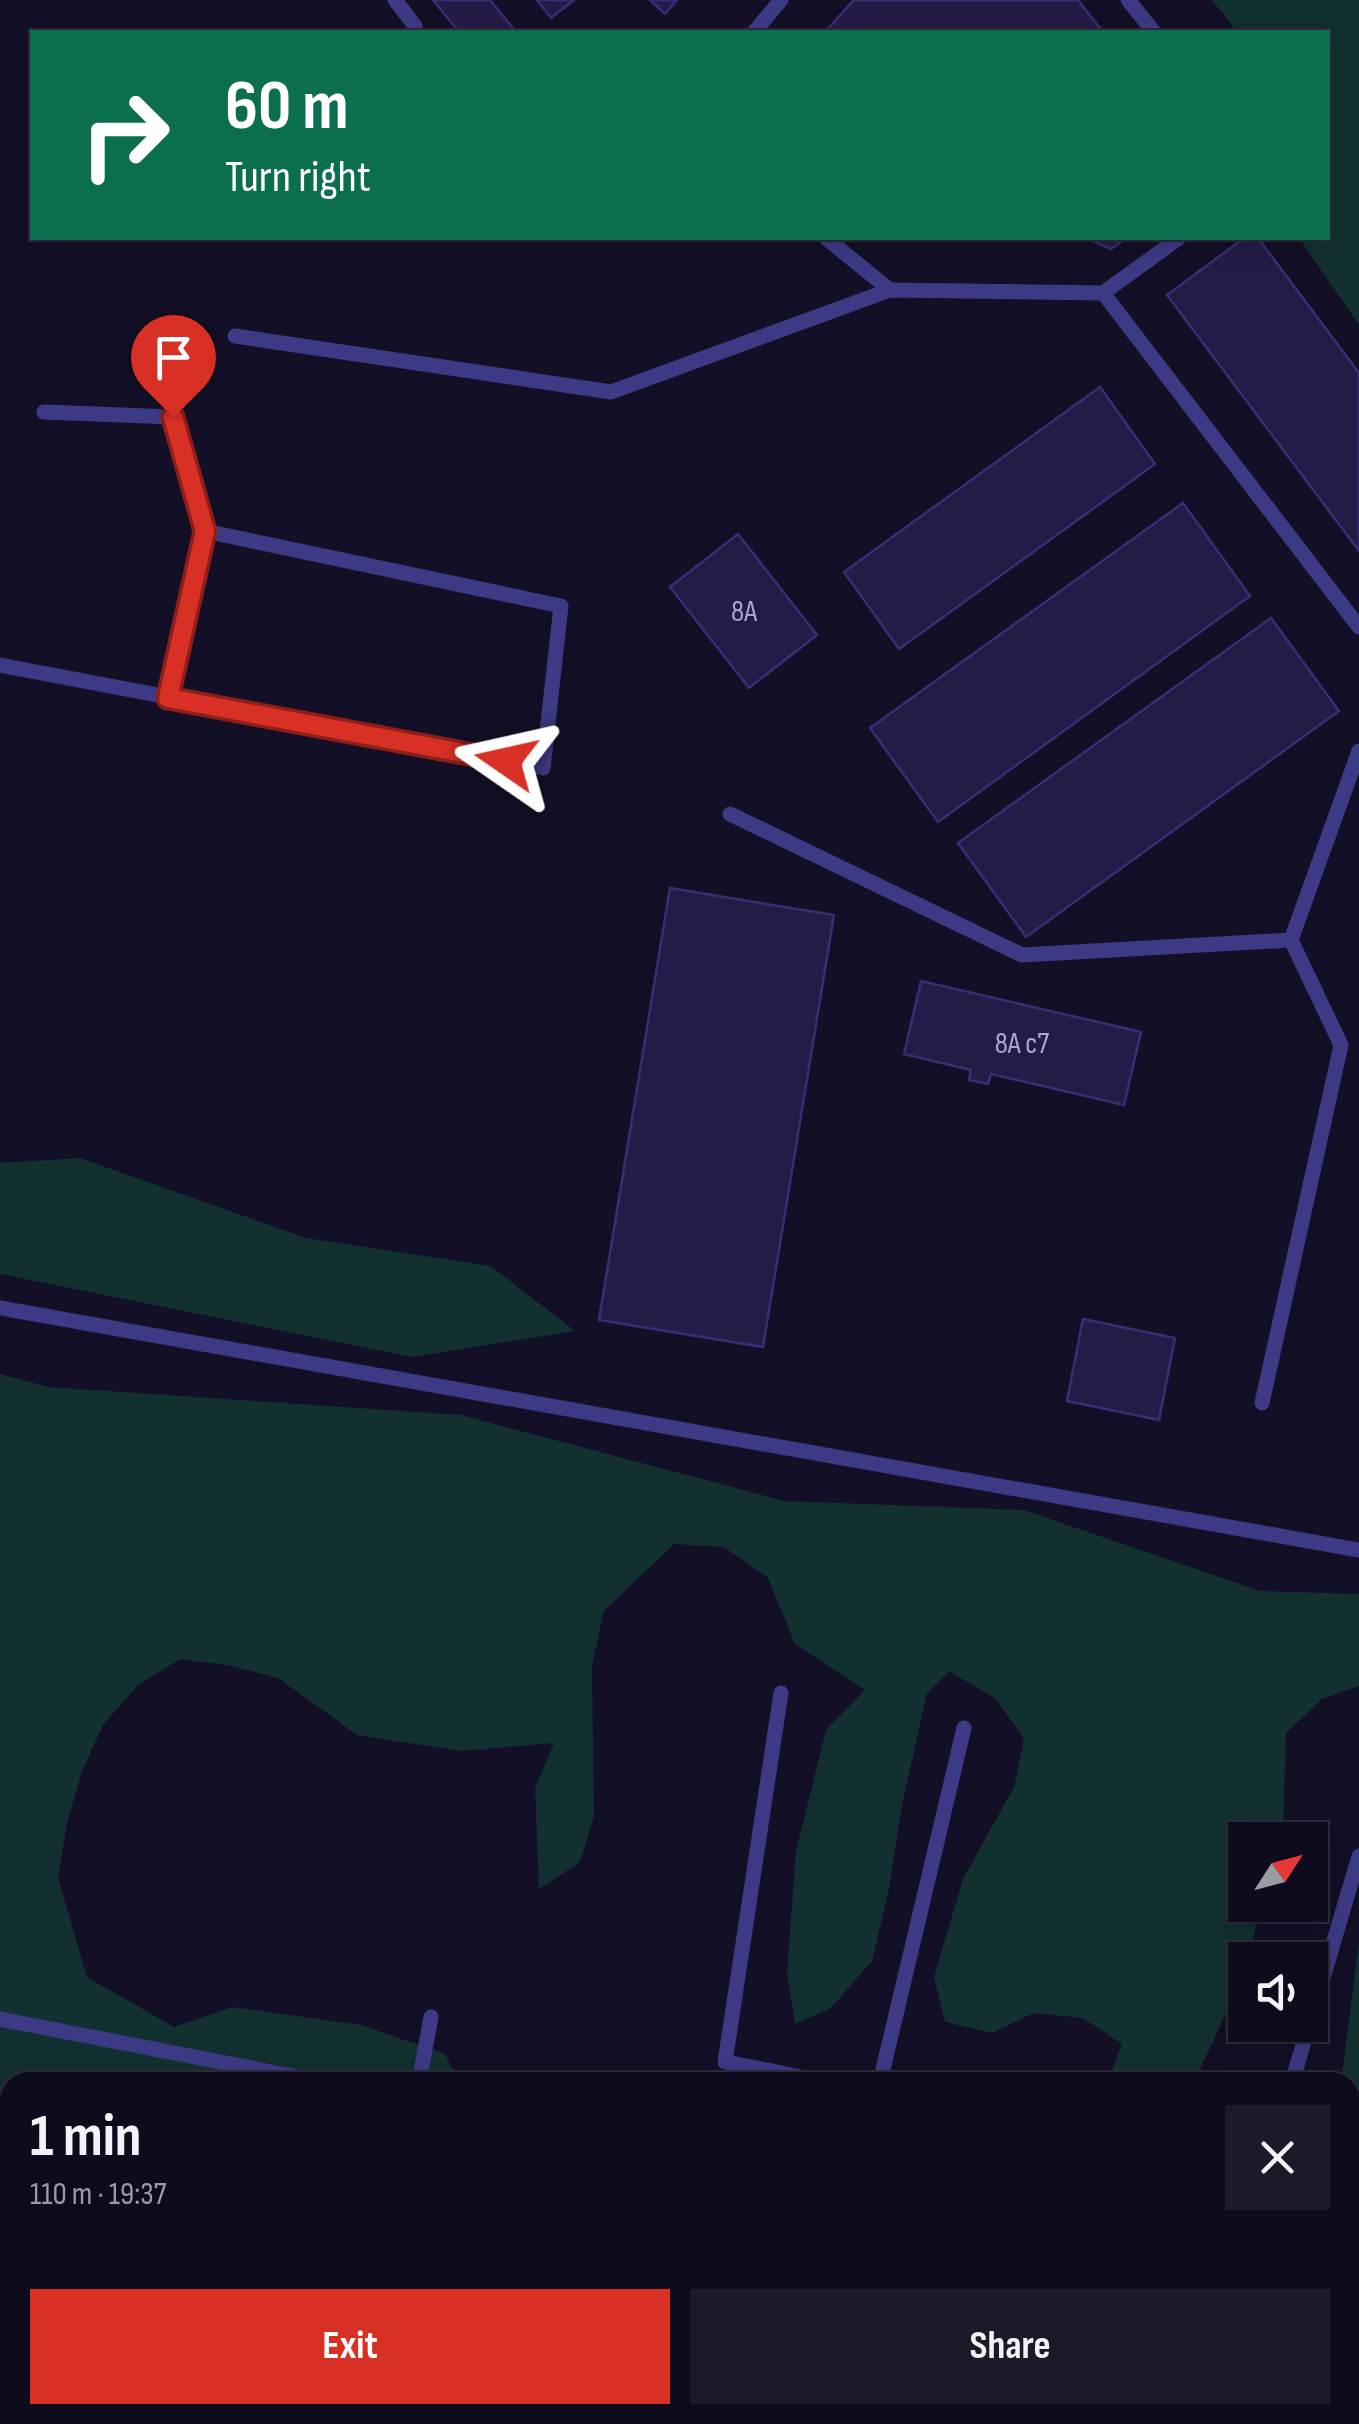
<!DOCTYPE html>
<html lang="en">
<head>
<meta charset="utf-8">
<style>
  :root { --surface:#0e0b1c; --page:#1c1929; --text:#f1f3f6; --muted:#9b9ba3; --line:#2e2b3b; --accent:#d93025 }
  body { margin:0; font-family:"Sofia Sans Condensed",sans-serif; background:var(--page); color:var(--text); height:100vh; display:flex; flex-direction:column; font-size:38px; white-space:nowrap }
  * { box-sizing:border-box; margin:0 }
  p { font-size:32px; color:var(--muted) }
  .icon { flex:none; width:55px; height:55px; fill:none; stroke:currentColor; stroke-width:2; stroke-linecap:round; stroke-linejoin:round }
  .map { position:relative; flex:1; overflow:hidden }
  .side { position:absolute; left:0px; top:2072px; width:1360px; height:352px; display:flex; flex-direction:column; background:var(--surface); border-radius:30px 30px 0 0; box-shadow:0 5px 25px #0003,0 0 0 2px var(--line) }
  .side>* { flex:none }
  .banner { position:absolute; left:30px; top:30px; width:1300px; height:210px; border-radius:0px; box-shadow:0 5px 25px #0003,0 0 0 2px var(--line); background:#0b6e4f; color:#fff; overflow:hidden }
  .needle { width:65px; rotate:54deg }
  .tools { position:absolute; left:1228px; top:1822px; display:grid; gap:20px }
  .tools a { display:grid; place-items:center; width:100px; height:100px; border-radius:0px; background:var(--surface); box-shadow:0 5px 25px #0003,0 0 0 2px var(--line); font-size:50px }
  .pin { position:absolute; display:grid; place-items:center; width:85px; height:85px; color:#fff; margin:-102px -42px; border-radius:50% 50% 50% 0; rotate:-45deg; box-shadow:0 0 10px #0007 }
  .pin .icon { rotate:45deg }
  .me { position:absolute; width:110px; margin:-55px; rotate:281deg; stroke-linejoin:round; filter:drop-shadow(0 0 8px #0008) }
  .turn { display:flex; align-items:center; gap:35px; height:210px; padding:0 30px; font-size:45px }
  .turn .icon { width:130px; height:130px; stroke-width:2.5 }
  .turn b { display:block; font-size:70px; line-height:85px }
  .round { display:grid; place-items:center; flex:none; width:105px; height:105px; border-radius:0px; background:var(--page) }
  .summary { display:flex; align-items:center; justify-content:space-between; height:170px; padding:0 30px }
  h1 { font-size:60px; font-weight:700; line-height:75px }
  .primary-button { display:flex; gap:20px; margin-top:auto; padding:20px 30px }
  .primary-button a { flex:1; height:115px; border-radius:0px; background:var(--accent); color:#fff; font-size:40px; font-weight:700; line-height:115px; text-align:center }
  .primary-button a+a { background:var(--page); color:var(--text) }
  .map>svg:first-child { display:block }
  .green { fill:#12302f }
  .building { fill:#241b47; stroke:#3b2d73; stroke-width:2.5 }
  .lines { fill:none; stroke-linecap:round; stroke-linejoin:round }
  .service { stroke:#3d3a85; stroke-width:15 }
  .route-casing { stroke:#8d1f18; stroke-width:25 }
  .route { stroke:#d93025; stroke-width:18 }
  .labels { text-anchor:middle; stroke-width:10; stroke-linejoin:round; paint-order:stroke }
  .number-label { font-size:30px; fill:#aca6d1 }
</style>
</head>
<body>
<div class="map">
<svg width="1359" height="2424" viewBox="0 0 1359 2424">
  <rect width="100%" height="100%" fill="#130f26"/>
  <g class="green">
    <polygon points="1212,0 1359,0 1359,325 1299,238 1328,238 1328,32 1237,32"/>
    <polygon points="80,1158 306,1238 491,1266 575,1331 412,1357 0,1274 0,1163"/>
    <polygon points="0,1374 49,1387 461,1415 785,1501 1024,1510 1260,1591 1359,1594 1359,1686 1322,1699 1286,1733 1283,1827 1279,1840 1245,1840 1245,1905 1262,1905 1247,1960 1245,1960 1242,1979 1194,2082 1107,2082 1122,2044 1083,2018 1034,2013 992,2033 945,2022 934,1977 963,1879 1014,1787 1024,1739 996,1699 949,1671 927,1693 901,1810 889,1889 872,1961 831,2008 795,2024 787,1973 796,1851 826,1730 865,1690 795,1644 768,1578 724,1547 674,1544 604,1611 592,1665 594,1816 580,1862 539,1889 535,1788 554,1743 461,1751 357,1735 278,1678 228,1665 180,1659 137,1686 103,1725 82,1771 67,1823 58,1878 87,1977 174,2027 232,2007 361,2025 445,2054 459,2082 10,2082 10,2415 1150,2415 1148,2424 0,2424"/>
    <polygon points="1359,1942 1359,2227 1350,2273 1350,2082 1341,2082"/>
    <polygon points="1263,2415 1322,2415 1320,2424 1261,2424"/>
  </g>
  <g class="building">
    <polygon points="433,0 490,0 516,32 459,32"/>
    <polygon points="537,0 574,0 551,18"/>
    <polygon points="650,0 677,0 665,14"/>
    <polygon points="854,0 1078,0 1103,32 825,32"/>
    <polygon points="1086,238 1126,238 1111,249"/>
    <polygon points="1244,238 1258,238 1359,373 1359,551 1167,295"/>
    <polygon points="1100,387 1155,464 899,649 844,572"/>
    <polygon points="1183,503 1250,596 938,822 870,728"/>
    <polygon points="738,534 817,635 749,688 670,587"/>
    <polygon points="1271,618 1339,711 1026,937 958,843"/>
    <polygon points="670,888 834,915 763,1347 599,1320"/>
    <polygon points="921,981 1141,1032 1124,1105 991,1074 988,1084 969,1080 971,1070 904,1054"/>
    <polygon points="1083,1319 1175,1338 1159,1420 1067,1401"/>
  </g>
  <g class="lines">
    <g class="service">
      <polyline points="395,0 415,26 415,32"/>
      <polyline points="1128,0 1154,32"/>
      <polyline points="754,32 781,0"/>
      <polyline points="826,238 890,290"/>
      <polyline points="1103,293 1359,627"/>
      <polyline points="235,336 611,392 890,290 1103,293 1179,238"/>
      <polyline points="0,665 543,768 561,606 205,531 173,417 44,412"/>
      <polyline points="168,698 205,531"/>
      <polyline points="730,814 1022,955 1291,940 1359,751"/>
      <polyline points="0,1308 1359,1550"/>
      <polyline points="1262,1403 1341,1045 1291,940"/>
      <polyline points="0,2019 323,2082"/>
      <polyline points="1310,2022 1359,1856"/>
      <polyline points="772,2071 725,2062 781,1693"/>
      <polyline points="419,2082 431,2017"/>
      <polyline points="770,2082 772,2071 824,2082"/>
      <polyline points="880,2082 964,1728"/>
      <polyline points="1292,2082 1309,2025"/>
      <polyline points="1131,2415 1134,2424"/>
      <polyline points="1192,2424 1194,2415"/>
    </g>
  </g>
  <g class="lines">
    <defs>
      <polyline id="route" points="173,417 205,531 168,698 506,761"/>
    </defs>
    <use href="#route" class="route-casing"/>
    <use href="#route" class="route"/>
  </g>
  <g class="labels">
    <g class="number-label">
      <text x="744" y="621">8А</text>
      <text x="1022" y="1053">8А с7</text>
    </g>
  </g>
</svg>
<div class="tools">
<a><svg class="needle" viewBox="-14 -14 28 28"><path d="M0-13l5 13h-10z" fill="#e53935"/><path d="M0 13l5-13h-10z" fill="#9b9ba3"/></svg></a>
<a><svg class="icon" aria-label="sound" viewBox="0 0 24 24"><path d="M4 9h4l5-4v14l-5-4H4zM17 9q2 3 0 6"/></svg></a>
</div>
<div class="pin" style="left:173px;top:417px;background:#d93025"><svg class="icon" aria-label="arrive" viewBox="0 0 24 24"><path d="M6 21V4h12l-3 4 3 4H6"/></svg></div>
<svg class="me" style="left:506px;top:761px" viewBox="-20 -20 40 40"><path d="M0-17L14 15 0 8-14 15z" fill="#d93025" stroke="#fff" stroke-width="4"/></svg>
<div class="banner">
<div class="turn"><svg class="icon" aria-label="right" viewBox="0 0 24 24"><path d="M7 20v-9h11M14 6l5 5-5 5"/></svg><div><b>60 m</b>Turn right</div></div>
</div>
<section class="side">
<div class="summary"><div><h1>1 min</h1><p>110 m · 19:37</p></div><a class="round"><svg class="icon" aria-label="close" viewBox="0 0 24 24"><path d="M6 6l12 12M18 6L6 18"/></svg></a></div>
<div class="primary-button"><a>Exit</a><a>Share</a></div>
</section>
</div>
</body>
</html>
